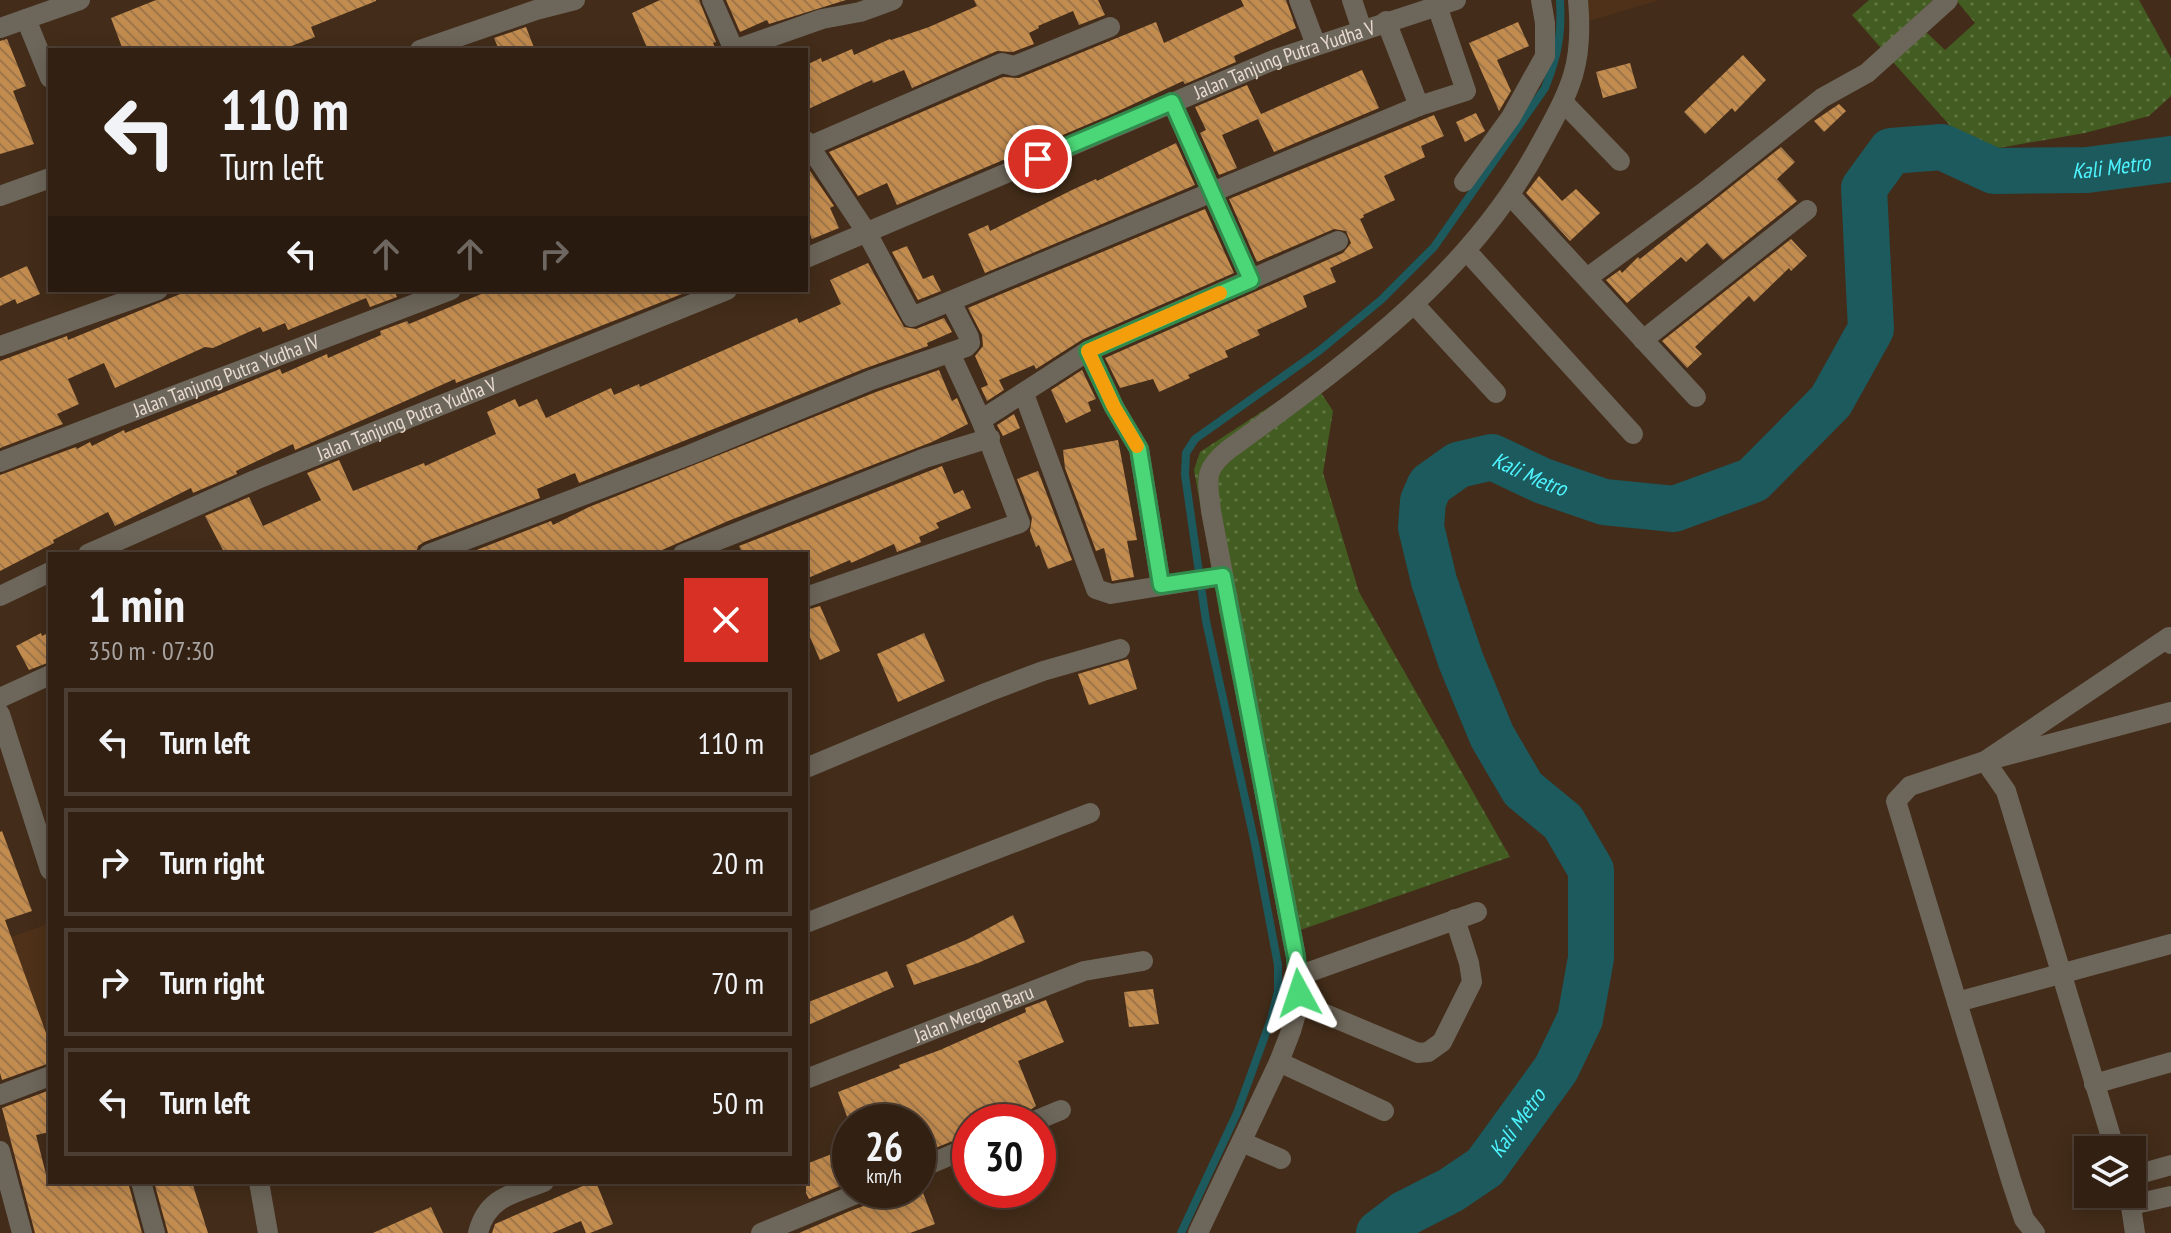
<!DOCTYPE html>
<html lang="en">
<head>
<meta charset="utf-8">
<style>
  :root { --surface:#322113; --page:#3d2e21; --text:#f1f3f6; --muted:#a8a3a0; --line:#4d3e33 }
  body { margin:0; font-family:"PT Sans Narrow",sans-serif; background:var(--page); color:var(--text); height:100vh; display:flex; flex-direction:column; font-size:30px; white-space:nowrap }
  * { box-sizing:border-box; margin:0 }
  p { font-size:26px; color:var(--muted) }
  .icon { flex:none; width:44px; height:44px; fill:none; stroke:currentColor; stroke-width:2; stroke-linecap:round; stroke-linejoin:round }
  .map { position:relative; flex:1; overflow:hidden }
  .drawer { position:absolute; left:48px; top:552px; width:760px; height:632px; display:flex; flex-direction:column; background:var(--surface); border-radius:0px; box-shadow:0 4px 20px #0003,0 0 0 2px var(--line) }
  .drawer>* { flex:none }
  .hud { position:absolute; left:48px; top:48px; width:760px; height:244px; border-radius:0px; box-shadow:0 4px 20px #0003,0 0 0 2px var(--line); background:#322113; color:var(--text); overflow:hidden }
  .buttons { position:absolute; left:2074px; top:1136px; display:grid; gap:16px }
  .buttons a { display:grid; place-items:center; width:72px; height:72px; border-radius:0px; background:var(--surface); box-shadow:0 4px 20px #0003,0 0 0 2px var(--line); font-size:40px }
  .speed { position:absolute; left:832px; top:1104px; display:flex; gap:16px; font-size:40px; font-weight:700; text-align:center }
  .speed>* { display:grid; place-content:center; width:104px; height:104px; border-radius:50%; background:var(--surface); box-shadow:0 4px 20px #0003,0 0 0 2px var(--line); line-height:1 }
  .speed small { font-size:20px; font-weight:400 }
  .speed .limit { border:12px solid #d22; background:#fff; color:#111 }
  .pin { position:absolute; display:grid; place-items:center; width:68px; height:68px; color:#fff; margin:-34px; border:4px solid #fff; border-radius:50%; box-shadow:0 2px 8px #0007 }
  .me { position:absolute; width:88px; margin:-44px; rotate:355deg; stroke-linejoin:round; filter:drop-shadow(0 0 6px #0008) }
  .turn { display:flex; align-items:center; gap:28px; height:168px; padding:0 40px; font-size:36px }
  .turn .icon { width:104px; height:104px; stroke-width:2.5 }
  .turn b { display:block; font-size:56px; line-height:68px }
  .lanes { display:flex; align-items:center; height:76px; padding:0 40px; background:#0003; justify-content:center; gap:40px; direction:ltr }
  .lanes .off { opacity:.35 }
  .round { display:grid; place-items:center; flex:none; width:84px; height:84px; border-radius:0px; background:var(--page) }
  .overview { display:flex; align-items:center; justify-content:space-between; height:136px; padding:0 40px }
  h1 { font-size:48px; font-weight:800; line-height:60px }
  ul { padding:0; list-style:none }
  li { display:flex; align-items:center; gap:24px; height:108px; margin:0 16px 12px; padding:0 24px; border:4px solid var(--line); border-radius:0px }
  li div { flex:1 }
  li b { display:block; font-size:30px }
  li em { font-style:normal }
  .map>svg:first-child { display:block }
  .built { fill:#4e3118 }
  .grass { fill:url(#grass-dots) }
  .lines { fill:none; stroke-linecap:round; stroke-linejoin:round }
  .stream { stroke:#1c5a5e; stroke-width:8 }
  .river { stroke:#1c5a5e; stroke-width:46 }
  .building { fill:url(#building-back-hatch) }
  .minor { stroke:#6d665a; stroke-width:20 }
  .route-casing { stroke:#318b4d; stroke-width:20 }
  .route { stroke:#4bd677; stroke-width:14 }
  .slow { stroke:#f59e0b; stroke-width:14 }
  .labels { text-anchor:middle; stroke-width:8; stroke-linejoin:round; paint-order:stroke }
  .street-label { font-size:20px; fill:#e9dace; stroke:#22170f }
  .water-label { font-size:22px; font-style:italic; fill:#4ef4fe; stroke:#22170f }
</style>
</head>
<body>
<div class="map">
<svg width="2171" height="1233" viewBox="0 0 2171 1233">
  <defs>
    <pattern id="grass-dots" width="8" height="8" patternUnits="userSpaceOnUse" patternTransform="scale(2)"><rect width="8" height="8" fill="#435c21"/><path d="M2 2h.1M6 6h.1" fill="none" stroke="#5e7340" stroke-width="1.8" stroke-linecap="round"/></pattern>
    <pattern id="building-back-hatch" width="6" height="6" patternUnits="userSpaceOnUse" patternTransform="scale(2)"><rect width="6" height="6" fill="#c38c4f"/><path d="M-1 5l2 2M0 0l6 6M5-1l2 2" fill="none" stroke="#9e764a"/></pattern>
  </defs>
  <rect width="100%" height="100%" fill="#432c19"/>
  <g class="built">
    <polygon points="1586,0 1660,0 1589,21"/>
    <polygon points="50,923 50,1032 46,1034 11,937"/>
  </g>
  <g class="grass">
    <polygon points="1869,0 1933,0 1881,48 1852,15"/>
    <polygon points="1956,0 2139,0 2171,58 2171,96 2149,116 2085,133 1987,150 1954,130 1892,61 1925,31 1945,50 1975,23"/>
    <polygon points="1312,379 1333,411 1323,473 1359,592 1510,857 1286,935 1224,639 1194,470 1200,452"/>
  </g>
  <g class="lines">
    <path class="stream" d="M1181,1233L1237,1113L1271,1019L1278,991V965L1255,844L1206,621L1185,475L1186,453L1195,439L1319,351L1381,300L1434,247L1545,88C1558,55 1562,35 1560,0"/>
    <path class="river" id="s1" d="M1379,1233L1404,1214L1451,1190L1485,1167L1556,1069L1580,1019L1591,958V870L1563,822L1523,789L1492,736L1461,661L1434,581L1421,527L1423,501L1430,485L1458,465L1492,457L1543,481L1604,502L1674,509L1753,480L1831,401L1871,329L1864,188L1891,151L1942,147L1994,171L2087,170L2171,159"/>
  </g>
  <g class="building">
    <polygon points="156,0 376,0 376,1 311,27 315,37 281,50 123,50 111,18"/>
    <polygon points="660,0 699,0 716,42 713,43 716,50 648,50 632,13"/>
    <polygon points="726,0 846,0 769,24 767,20 740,32"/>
    <polygon points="974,0 1098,0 1105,15 1079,25 1073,11 1038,26 1039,28 1029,33 1034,44 1013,52 997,51 912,88 904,70 873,83 872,80 806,110 806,65 821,58 822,62 852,49 854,55 890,39 891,40 929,27 977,6"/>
    <polygon points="1241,0 1286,0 1296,28 1234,56 1236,62 1185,84 1183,81 1110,115 897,205 887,183 858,196 829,152 1003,77 1019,78 1156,22 1164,43 1244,6"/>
    <polygon points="1518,22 1529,46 1497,60 1511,91 1499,111 1469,43"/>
    <polygon points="526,27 535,50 499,50 494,38"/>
    <polygon points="7,39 26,86 13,91 34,144 0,154 0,41"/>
    <polygon points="1743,55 1766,80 1735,112 1732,108 1705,134 1684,112"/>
    <polygon points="1630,63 1637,88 1603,98 1596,72"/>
    <polygon points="1362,70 1379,108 1274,152 1258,119 1222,135 1237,168 1219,175 1200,133 1206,130 1195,107 1247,85 1261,114"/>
    <polygon points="1839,104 1846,111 1824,132 1814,121"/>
    <polygon points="1476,113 1485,131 1465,142 1456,122"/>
    <polygon points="1434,115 1444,136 1421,146 1425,157 1384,176 1395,200 1363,215 1364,217 1360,219 1373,248 1330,268 1336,282 1303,296 1307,307 1257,330 1260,335 1225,351 1228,357 1188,375 1190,378 1159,392 1153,379 1120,388 1105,358 1343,253 1351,243 1346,231 1334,229 1257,262 1229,199"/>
    <polygon points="1176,143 1195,185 985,273 968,234 988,225 990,231 1072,190 1096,179 1097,181"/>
    <polygon points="1781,147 1795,162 1777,179 1797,201 1723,260 1707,243 1686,262 1681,257 1627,303 1606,280 1620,270 1622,273 1638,257 1640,259"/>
    <polygon points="810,171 834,206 830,208 839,228 812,239 806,226 806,173"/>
    <polygon points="1539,176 1562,201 1576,189 1600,213 1570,241 1526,193"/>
    <polygon points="1205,209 1234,273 1083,339 1036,369 1034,365 999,380 1004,390 987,401 981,388 988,385 975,356 983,346 982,335 968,308"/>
    <polygon points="1791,239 1807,256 1791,271 1789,268 1754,302 1749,296 1695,347 1702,354 1687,368 1662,341"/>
    <polygon points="907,246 923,279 933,275 941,291 918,300 892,252"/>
    <polygon points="868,263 904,327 916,329 944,318 952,332 927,343 928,346 866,368 579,483 575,473 537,489 540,498 424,542 418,546 416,554 225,554 205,516 249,497 263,526 321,500 307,473 339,460 353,491 424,463 425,466 496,434 487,412 515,399 519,407 537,399 546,418 611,388 614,395 639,384 640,387 797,318 799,323 841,304 830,280"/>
    <polygon points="27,266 40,294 17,304 15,299 0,306 0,278"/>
    <polygon points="190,290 394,290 397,297 370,307 366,298 288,330 285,323 263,332 260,327 213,348 205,347 115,388 104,363 68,379 79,404 57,414 63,424 0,448 0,361 67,336 68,340"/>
    <polygon points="491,290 692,290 456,383 455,379 295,450 293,444 236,471 237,474 193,493 191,488 115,526 108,512 53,540 54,543 0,571 0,475 76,447 77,449 90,442 92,446 124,430 125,433 280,369 282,374 327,354 328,358 381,335 380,331 407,321 409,324"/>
    <polygon points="939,370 952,401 957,398 968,424 932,442 728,521 653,554 466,554 551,521 553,525 589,507 876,392"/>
    <polygon points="1082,370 1096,399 1088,402 1091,411 1066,423 1051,390"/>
    <polygon points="1014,414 1020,428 1003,436 997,425"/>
    <polygon points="1118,440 1137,540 1127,541 1134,577 1112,581 1104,548 1096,551 1065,468 1063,450"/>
    <polygon points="942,466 954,494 963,490 971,508 936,523 939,528 919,537 921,542 907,548 897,552 894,544 851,563 850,560 808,578 810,582 806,583 806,554 743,554 739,546"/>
    <polygon points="1038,471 1072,560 1048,569 1039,545 1036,547 1030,531 1032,518 1017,479"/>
    <polygon points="820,606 840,651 820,660 806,628 806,610"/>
    <polygon points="50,632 50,662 29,670 16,646 41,633 42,636"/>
    <polygon points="924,633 945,681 898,702 877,654"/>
    <polygon points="1128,659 1137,689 1089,705 1078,674"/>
    <polygon points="2,831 32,911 5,920 50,1044 50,1063 2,1080 0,1073 0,832"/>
    <polygon points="1013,915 1025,942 978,963 914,985 906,965 968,939"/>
    <polygon points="887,971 894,987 806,1026 806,1003"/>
    <polygon points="1153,989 1159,1024 1129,1027 1124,992"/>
    <polygon points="1046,1000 1064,1042 1018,1061 1036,1106 1021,1116 1005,1122 970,1122 970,1134 918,1155 918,1122 849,1122 838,1092 900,1068 899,1065 940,1050 1026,1012 1025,1008"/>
    <polygon points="50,1090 50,1132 36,1135 48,1182 128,1182 142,1233 35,1233 2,1108"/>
    <polygon points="850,1147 850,1182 809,1199 806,1193 806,1164"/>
    <polygon points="154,1182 192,1182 208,1233 168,1233"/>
    <polygon points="592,1182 596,1182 613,1224 590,1233 586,1233 581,1221 552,1233 492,1233 495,1224"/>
    <polygon points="920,1185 935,1224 910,1233 799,1233 850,1211 907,1190 918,1190"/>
    <polygon points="431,1207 443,1233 373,1233"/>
  </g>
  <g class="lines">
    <g class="minor">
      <polyline points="712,0 734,50"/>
      <polyline points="1299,0 1316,45"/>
      <polyline points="1352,0 1362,30"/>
      <polyline points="26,19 50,78"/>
      <polyline points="0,28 80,0"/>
      <polyline points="420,50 536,10 575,0"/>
      <polyline points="734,50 822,19 860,12 893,0"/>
      <polyline points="1172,102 1251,280"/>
      <polyline points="1563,102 1620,161"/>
      <polyline points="1419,106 1466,91 1435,0"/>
      <polyline points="806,141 867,233 912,317 1419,106 1386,21"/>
      <polyline points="810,146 1002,63 1014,66 1110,27"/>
      <polyline points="1464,182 1511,117 1545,56 1545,23 1541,0"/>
      <polyline points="1510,195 1696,397"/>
      <polyline points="0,196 50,178"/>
      <path id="s2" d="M806,258L1276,59L1456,0"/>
      <polyline points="1473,258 1633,434"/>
      <polyline points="1587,278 1704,192 1822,98 1867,73 1948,0"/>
      <polyline points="1415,305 1496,393"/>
      <polyline points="1643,340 1807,210"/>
      <polyline points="0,346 158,290"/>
      <polyline points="1088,351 1114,407 1139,449 1161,585"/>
      <polyline points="950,353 981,420"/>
      <polyline points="1024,394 1096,589 1111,594 1223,576"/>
      <path id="s3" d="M0,462L451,290"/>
      <path id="s4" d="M88,554L255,480L727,290"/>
      <polyline points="429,554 689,455 871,380 966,347 970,343 969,337 951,302"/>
      <polyline points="683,554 925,458 990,438"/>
      <polyline points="0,596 50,572"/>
      <polyline points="806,597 1020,523 981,420 1088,351 1338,241"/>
      <polyline points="2171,644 2169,637 1985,761 2171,712"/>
      <polyline points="0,698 50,675"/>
      <polyline points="0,714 50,870"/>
      <polyline points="806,768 988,692 1043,671 1120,649"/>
      <polyline points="806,923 1090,813"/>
      <polyline points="1298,976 1477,912"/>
      <polyline points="1957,1002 2171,944"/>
      <polyline points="1299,1003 1418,1053 1428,1052 1442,1042 1472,982 1469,963 1455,919"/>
      <polyline points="1279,1062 1384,1111"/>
      <path id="s5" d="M806,1079L1084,971L1143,961"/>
      <polyline points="2094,1084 2171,1062"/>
      <polyline points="0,1095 50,1076"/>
      <polyline points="1032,1122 1061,1110"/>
      <polyline points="1242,1142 1281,1159"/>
      <polyline points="0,1151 22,1233"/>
      <polyline points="918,1169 970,1147"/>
      <polyline points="2132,1176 2171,1165"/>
      <polyline points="141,1182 155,1233"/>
      <polyline points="259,1182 268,1233"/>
      <polyline points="2129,1194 2135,1233"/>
      <polyline points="2131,1205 2171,1196"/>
      <path d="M478,1233C487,1197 513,1194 544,1182"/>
      <polyline points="761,1233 866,1190"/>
      <path d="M1198,1233L1279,1062L1291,1031L1299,1003L1296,957L1211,511C1208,480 1202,471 1228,450C1347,363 1470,277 1541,143C1571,88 1584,65 1578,0"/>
      <polyline points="2035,1233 2024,1219 2011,1180 1896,801 1910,786 1985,761 2006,791 2115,1150"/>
    </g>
  </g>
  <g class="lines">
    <defs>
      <polyline id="route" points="1038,159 1172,102 1251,280 1088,351 1114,407 1139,449 1161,585 1223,576 1296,957 1299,993"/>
    </defs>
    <use href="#route" class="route-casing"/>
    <use href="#route" class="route"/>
    <polyline class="slow" points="1137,446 1114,407 1088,351 1220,293"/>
  </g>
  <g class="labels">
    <g class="street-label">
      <text dy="7" stroke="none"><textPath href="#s2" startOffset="518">Jalan Tanjung Putra Yudha V</textPath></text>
      <text dy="7" stroke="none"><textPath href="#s3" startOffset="242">Jalan Tanjung Putra Yudha IV</textPath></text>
      <text dy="7" stroke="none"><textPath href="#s4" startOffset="346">Jalan Tanjung Putra Yudha V</textPath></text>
      <text dy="7" stroke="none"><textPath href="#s5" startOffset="180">Jalan Mergan Baru</textPath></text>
    </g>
    <g class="water-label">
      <text dy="8" stroke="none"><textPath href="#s1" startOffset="1836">Kali Metro</textPath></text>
      <text dy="8" stroke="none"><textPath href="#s1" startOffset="996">Kali Metro</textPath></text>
      <text dy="8" stroke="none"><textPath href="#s1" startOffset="180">Kali Metro</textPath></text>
    </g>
  </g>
</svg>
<div class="buttons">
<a><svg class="icon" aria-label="layers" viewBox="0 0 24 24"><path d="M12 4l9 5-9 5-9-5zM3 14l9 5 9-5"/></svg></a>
</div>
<div class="speed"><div>26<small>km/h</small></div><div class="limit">30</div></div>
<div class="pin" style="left:1038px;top:159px;background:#d93025"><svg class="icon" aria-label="arrive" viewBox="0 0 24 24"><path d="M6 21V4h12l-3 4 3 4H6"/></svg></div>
<svg class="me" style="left:1299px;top:993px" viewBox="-20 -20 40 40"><path d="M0-17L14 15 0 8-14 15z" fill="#4bd677" stroke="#fff" stroke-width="4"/></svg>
<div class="hud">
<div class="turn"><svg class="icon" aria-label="left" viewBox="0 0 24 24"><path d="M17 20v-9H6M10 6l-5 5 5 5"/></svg><div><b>110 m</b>Turn left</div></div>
<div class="lanes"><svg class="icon" aria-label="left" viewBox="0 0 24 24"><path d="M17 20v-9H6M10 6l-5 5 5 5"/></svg><svg class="icon off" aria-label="ahead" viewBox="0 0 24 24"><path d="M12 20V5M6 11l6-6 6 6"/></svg><svg class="icon off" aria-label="ahead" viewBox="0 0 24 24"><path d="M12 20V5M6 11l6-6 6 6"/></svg><svg class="icon off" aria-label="right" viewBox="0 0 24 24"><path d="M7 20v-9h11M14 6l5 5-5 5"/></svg></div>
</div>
<section class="drawer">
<div class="overview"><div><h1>1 min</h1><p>350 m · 07:30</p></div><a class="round" style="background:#d93025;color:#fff"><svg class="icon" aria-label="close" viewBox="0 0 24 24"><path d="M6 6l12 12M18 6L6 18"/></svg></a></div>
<ul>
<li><svg class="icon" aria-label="left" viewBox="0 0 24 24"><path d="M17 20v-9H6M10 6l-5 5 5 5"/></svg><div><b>Turn left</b></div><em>110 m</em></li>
<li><svg class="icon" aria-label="right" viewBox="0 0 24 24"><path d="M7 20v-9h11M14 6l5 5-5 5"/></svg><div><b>Turn right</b></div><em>20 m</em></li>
<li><svg class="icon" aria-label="right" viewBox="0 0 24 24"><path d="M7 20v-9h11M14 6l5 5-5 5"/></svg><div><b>Turn right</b></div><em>70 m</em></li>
<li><svg class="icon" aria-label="left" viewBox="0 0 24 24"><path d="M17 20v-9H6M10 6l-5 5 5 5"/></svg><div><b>Turn left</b></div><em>50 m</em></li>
</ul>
</section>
</div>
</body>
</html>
